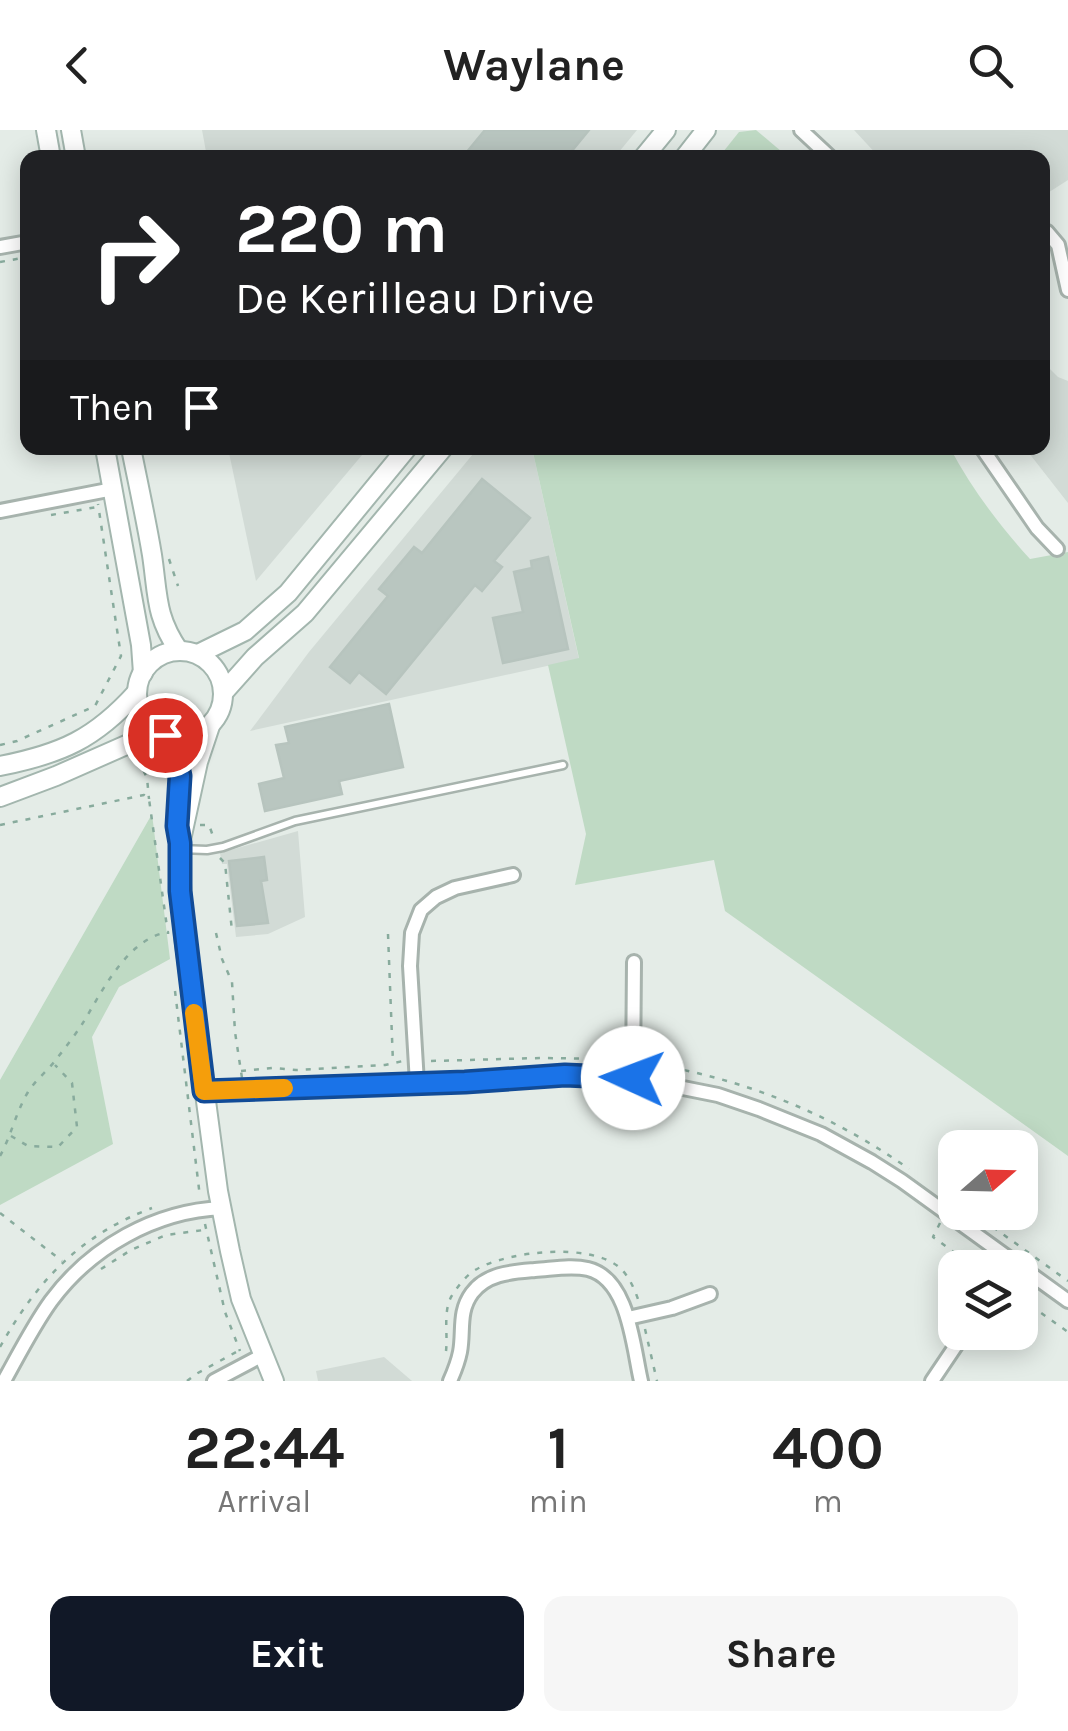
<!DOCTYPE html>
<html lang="en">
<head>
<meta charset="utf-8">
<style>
  :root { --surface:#fff; --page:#f6f6f6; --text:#222; --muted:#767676; --accent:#111827 }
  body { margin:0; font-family:Karla,sans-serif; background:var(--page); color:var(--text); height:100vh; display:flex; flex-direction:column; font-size:38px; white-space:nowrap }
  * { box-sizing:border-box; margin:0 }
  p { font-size:32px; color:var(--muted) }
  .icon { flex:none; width:55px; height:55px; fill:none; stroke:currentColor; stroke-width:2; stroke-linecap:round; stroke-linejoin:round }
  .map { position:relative; height:1251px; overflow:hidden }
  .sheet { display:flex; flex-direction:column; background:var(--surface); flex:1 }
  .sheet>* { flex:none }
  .top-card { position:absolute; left:20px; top:20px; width:1030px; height:305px; border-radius:20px; box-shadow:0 5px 25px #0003; background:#202124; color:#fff; overflow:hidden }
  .needle { width:65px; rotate:70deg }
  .tools { position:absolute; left:938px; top:1000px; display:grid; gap:20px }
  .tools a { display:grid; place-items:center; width:100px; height:100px; border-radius:20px; background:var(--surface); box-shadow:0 5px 25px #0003; font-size:50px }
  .pin { position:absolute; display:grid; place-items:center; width:85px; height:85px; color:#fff; margin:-42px; border:5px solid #fff; border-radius:50%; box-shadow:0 2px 10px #0007 }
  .me { position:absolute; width:110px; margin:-55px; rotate:272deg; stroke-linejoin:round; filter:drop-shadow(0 0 8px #0008) }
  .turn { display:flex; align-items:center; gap:35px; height:210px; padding:0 50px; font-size:45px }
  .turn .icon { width:130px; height:130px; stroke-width:2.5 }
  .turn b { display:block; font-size:70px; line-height:85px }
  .then { display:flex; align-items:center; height:95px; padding:0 50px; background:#0003; gap:20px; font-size:38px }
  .eta { display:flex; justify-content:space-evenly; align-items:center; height:170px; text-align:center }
  .eta b { font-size:60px; font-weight:700; line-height:70px }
  .action { display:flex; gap:20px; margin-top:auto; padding:20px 50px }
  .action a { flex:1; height:115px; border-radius:20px; background:var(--accent); color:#fff; font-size:40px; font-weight:700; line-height:115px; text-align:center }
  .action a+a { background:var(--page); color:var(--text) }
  header { display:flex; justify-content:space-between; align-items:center; height:130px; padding:0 50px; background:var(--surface); font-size:45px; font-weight:700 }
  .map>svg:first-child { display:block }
  .built { fill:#d2dbd6 }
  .green { fill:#bfdac4 }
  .building { fill:#b9c6c0; stroke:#b7c4be; stroke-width:2.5 }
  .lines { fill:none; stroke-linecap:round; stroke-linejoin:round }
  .lane-casing { stroke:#a7b3ad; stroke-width:11 }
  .street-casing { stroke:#a7b3ad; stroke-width:18 }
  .secondary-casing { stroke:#a3b6ae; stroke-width:22 }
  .path { stroke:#88ab9d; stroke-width:2.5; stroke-dasharray:5 8; stroke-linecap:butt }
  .lane { stroke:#fff; stroke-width:6 }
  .street { stroke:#fff; stroke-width:12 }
  .secondary { stroke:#fff; stroke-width:18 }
  .route-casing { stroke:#114b97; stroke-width:25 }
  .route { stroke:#1a73e8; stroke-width:18 }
  .slow { stroke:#f59e0b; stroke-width:18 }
</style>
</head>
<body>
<header><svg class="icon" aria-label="back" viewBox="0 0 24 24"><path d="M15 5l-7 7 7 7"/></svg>Waylane<svg class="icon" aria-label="search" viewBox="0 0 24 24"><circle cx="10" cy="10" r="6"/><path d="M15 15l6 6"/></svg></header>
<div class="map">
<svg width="1068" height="1251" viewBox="0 0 1068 1251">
  <rect width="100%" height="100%" fill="#e4ece7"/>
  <g class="built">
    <polygon points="202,0 637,0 614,28 207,27"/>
    <polygon points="854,0 1068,0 1068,50 1043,66 1042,28 879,27"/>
    <polygon points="1043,155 1050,194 1043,211 1043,226 1049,238 1058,247 1068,251 1068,373 1025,318 1042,318"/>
    <polygon points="228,318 368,318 256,451"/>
    <polygon points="478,318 532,318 579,529 250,601 309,522"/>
    <polygon points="298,701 305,787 268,804 236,807 227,734 222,734 220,723"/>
    <polygon points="384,1227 412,1251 318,1251 316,1241"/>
  </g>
  <g class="green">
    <polygon points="756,0 788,27 719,27 739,2"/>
    <path d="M532,318H950C972,359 999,395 1030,429L1068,422V1026L725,781L714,730L575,755L586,704L548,535L579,528Z"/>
    <polygon points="152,684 170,829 119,857 92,907 113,1014 0,1075 0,950"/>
  </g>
  <g class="building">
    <polygon points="485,0 589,0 566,28 462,28"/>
    <polygon points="482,349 530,388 494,431 502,437 482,461 475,455 386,564 359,542 350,553 330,537 388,466 379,459 414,417 422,423"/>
    <polygon points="548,427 568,519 503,533 493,488 523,482 514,442 532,438 531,431"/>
    <polygon points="389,574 403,637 339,651 342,664 265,681 259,654 284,648 276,615 289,613 285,597"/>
    <polygon points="264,727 267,750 261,751 268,793 237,796 229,731"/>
  </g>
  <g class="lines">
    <defs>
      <polyline id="lane" points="180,719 207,720 223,717 295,691 563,635"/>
      <g id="street">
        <polyline points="801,0 831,28"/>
        <polyline points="1042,102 1047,102 1058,115 1068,160"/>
        <polyline points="0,117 28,112"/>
        <polyline points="982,318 1037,398 1057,419"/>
        <polyline points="0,381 113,359"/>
        <polyline points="633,948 634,832"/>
        <polyline points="417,953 410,836 412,803 421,780 436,767 455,758 513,745"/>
        <polyline points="205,961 465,952 565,945 633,948 718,965 759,979 821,1004 872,1032 902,1051 1068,1171"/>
        <polyline points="628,1188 672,1178 710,1164"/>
        <path d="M4,1251C19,1224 33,1196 51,1171C91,1117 155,1081 222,1078"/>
        <polyline points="214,1251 263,1225"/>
        <path d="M450,1251C454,1242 458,1232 460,1222C464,1201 458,1182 472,1163C487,1143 512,1142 535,1140C552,1139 571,1135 588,1139C629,1149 633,1217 641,1251"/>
        <polyline points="932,1251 965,1202"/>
      </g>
      <g id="secondary">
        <polyline points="46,0 51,28"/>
        <polyline points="71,0 76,28"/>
        <polyline points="643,28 666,0"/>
        <polyline points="684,28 706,0"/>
        <polyline points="105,318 141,515 143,543"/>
        <path d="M131,318C138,353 146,389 152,425C158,465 155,486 179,521"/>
        <circle cx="180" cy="564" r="43"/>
        <polyline points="198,524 245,501 288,463 407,318"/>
        <polyline points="223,563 255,527 305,483 443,318"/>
        <polyline points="210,596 198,632 179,719 184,806 218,1061 230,1121 241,1169 274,1251"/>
        <polyline points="165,605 179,634 178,691"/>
        <path d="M0,636C61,624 95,609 137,562"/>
        <polyline points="0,667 56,646 158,601"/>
      </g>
    </defs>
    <use href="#lane" class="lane-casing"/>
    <use href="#street" class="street-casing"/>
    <use href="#secondary" class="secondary-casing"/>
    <g class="path">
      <polyline points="0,132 28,127"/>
      <polyline points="51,385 97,377"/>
      <polyline points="169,429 178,456"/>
      <polyline points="0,615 17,611 95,576 121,526 98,374"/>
      <polyline points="138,629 147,648 149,669"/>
      <polyline points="0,695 144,665 149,669 167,797"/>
      <polyline points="200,695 209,695 213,706"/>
      <polyline points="220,728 225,733 232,801"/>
      <polyline points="216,803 222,829 232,852 235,902 242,948"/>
      <polyline points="388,804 393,933"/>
      <polyline points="175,861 200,1067"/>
      <polyline points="431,931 540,928 618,929"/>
      <path d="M646,933C742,948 830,983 909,1039"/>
      <polyline points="241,941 273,938 296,940 385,935 403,931"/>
      <polyline points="11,1006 28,1016 58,1017 77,997 72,953 55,935"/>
      <path d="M0,1026C11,1006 16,982 28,962C36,949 49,940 58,927C66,917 74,906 81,896C101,864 126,809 168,802V804"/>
      <polyline points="940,1061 955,1071"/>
      <polyline points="972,1082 1068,1151"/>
      <polyline points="0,1083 62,1131"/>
      <polyline points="940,1093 933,1107 976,1138"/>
      <polyline points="205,1094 225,1182 240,1221"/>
      <polyline points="101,1139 131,1120 166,1105 204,1100"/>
      <polyline points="1020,1168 1068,1202"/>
      <polyline points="645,1199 657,1251"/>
      <path d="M0,1217C37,1151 80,1105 152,1078"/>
      <path d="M446,1221C448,1204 443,1183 451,1167C457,1157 467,1144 477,1139C509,1121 591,1112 620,1138C629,1146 635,1160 639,1172"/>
      <polyline points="187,1251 196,1244 238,1221"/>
    </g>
    <use href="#lane" class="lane"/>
    <use href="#street" class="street"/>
    <use href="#secondary" class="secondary"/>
  </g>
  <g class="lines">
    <defs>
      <polyline id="route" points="165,605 175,622 180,646 177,696 180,713 180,761 204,961 465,952 565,945 633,948"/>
    </defs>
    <use href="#route" class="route-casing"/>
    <use href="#route" class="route"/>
    <polyline class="slow" points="194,883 204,961 284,958"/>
  </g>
</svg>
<div class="tools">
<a><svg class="needle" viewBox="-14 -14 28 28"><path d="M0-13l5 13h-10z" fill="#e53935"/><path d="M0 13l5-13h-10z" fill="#767676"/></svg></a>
<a><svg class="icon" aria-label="layers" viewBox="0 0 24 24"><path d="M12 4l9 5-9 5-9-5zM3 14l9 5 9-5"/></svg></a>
</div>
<div class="pin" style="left:165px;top:605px;background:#d93025"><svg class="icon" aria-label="arrive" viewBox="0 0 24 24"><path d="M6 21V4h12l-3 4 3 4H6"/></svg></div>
<svg class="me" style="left:633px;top:948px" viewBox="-20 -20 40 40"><circle r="19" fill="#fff"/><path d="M0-13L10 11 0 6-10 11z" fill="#1a73e8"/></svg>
<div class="top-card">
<div class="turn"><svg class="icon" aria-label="right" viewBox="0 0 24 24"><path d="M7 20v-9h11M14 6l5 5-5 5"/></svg><div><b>220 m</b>De Kerilleau Drive</div></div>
<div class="then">Then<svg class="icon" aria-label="arrive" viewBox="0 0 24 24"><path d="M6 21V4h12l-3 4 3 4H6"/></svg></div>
</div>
</div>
<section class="sheet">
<div class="eta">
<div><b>22:44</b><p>Arrival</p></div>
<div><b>1</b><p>min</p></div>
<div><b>400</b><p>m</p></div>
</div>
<div class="action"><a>Exit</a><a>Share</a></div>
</section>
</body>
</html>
